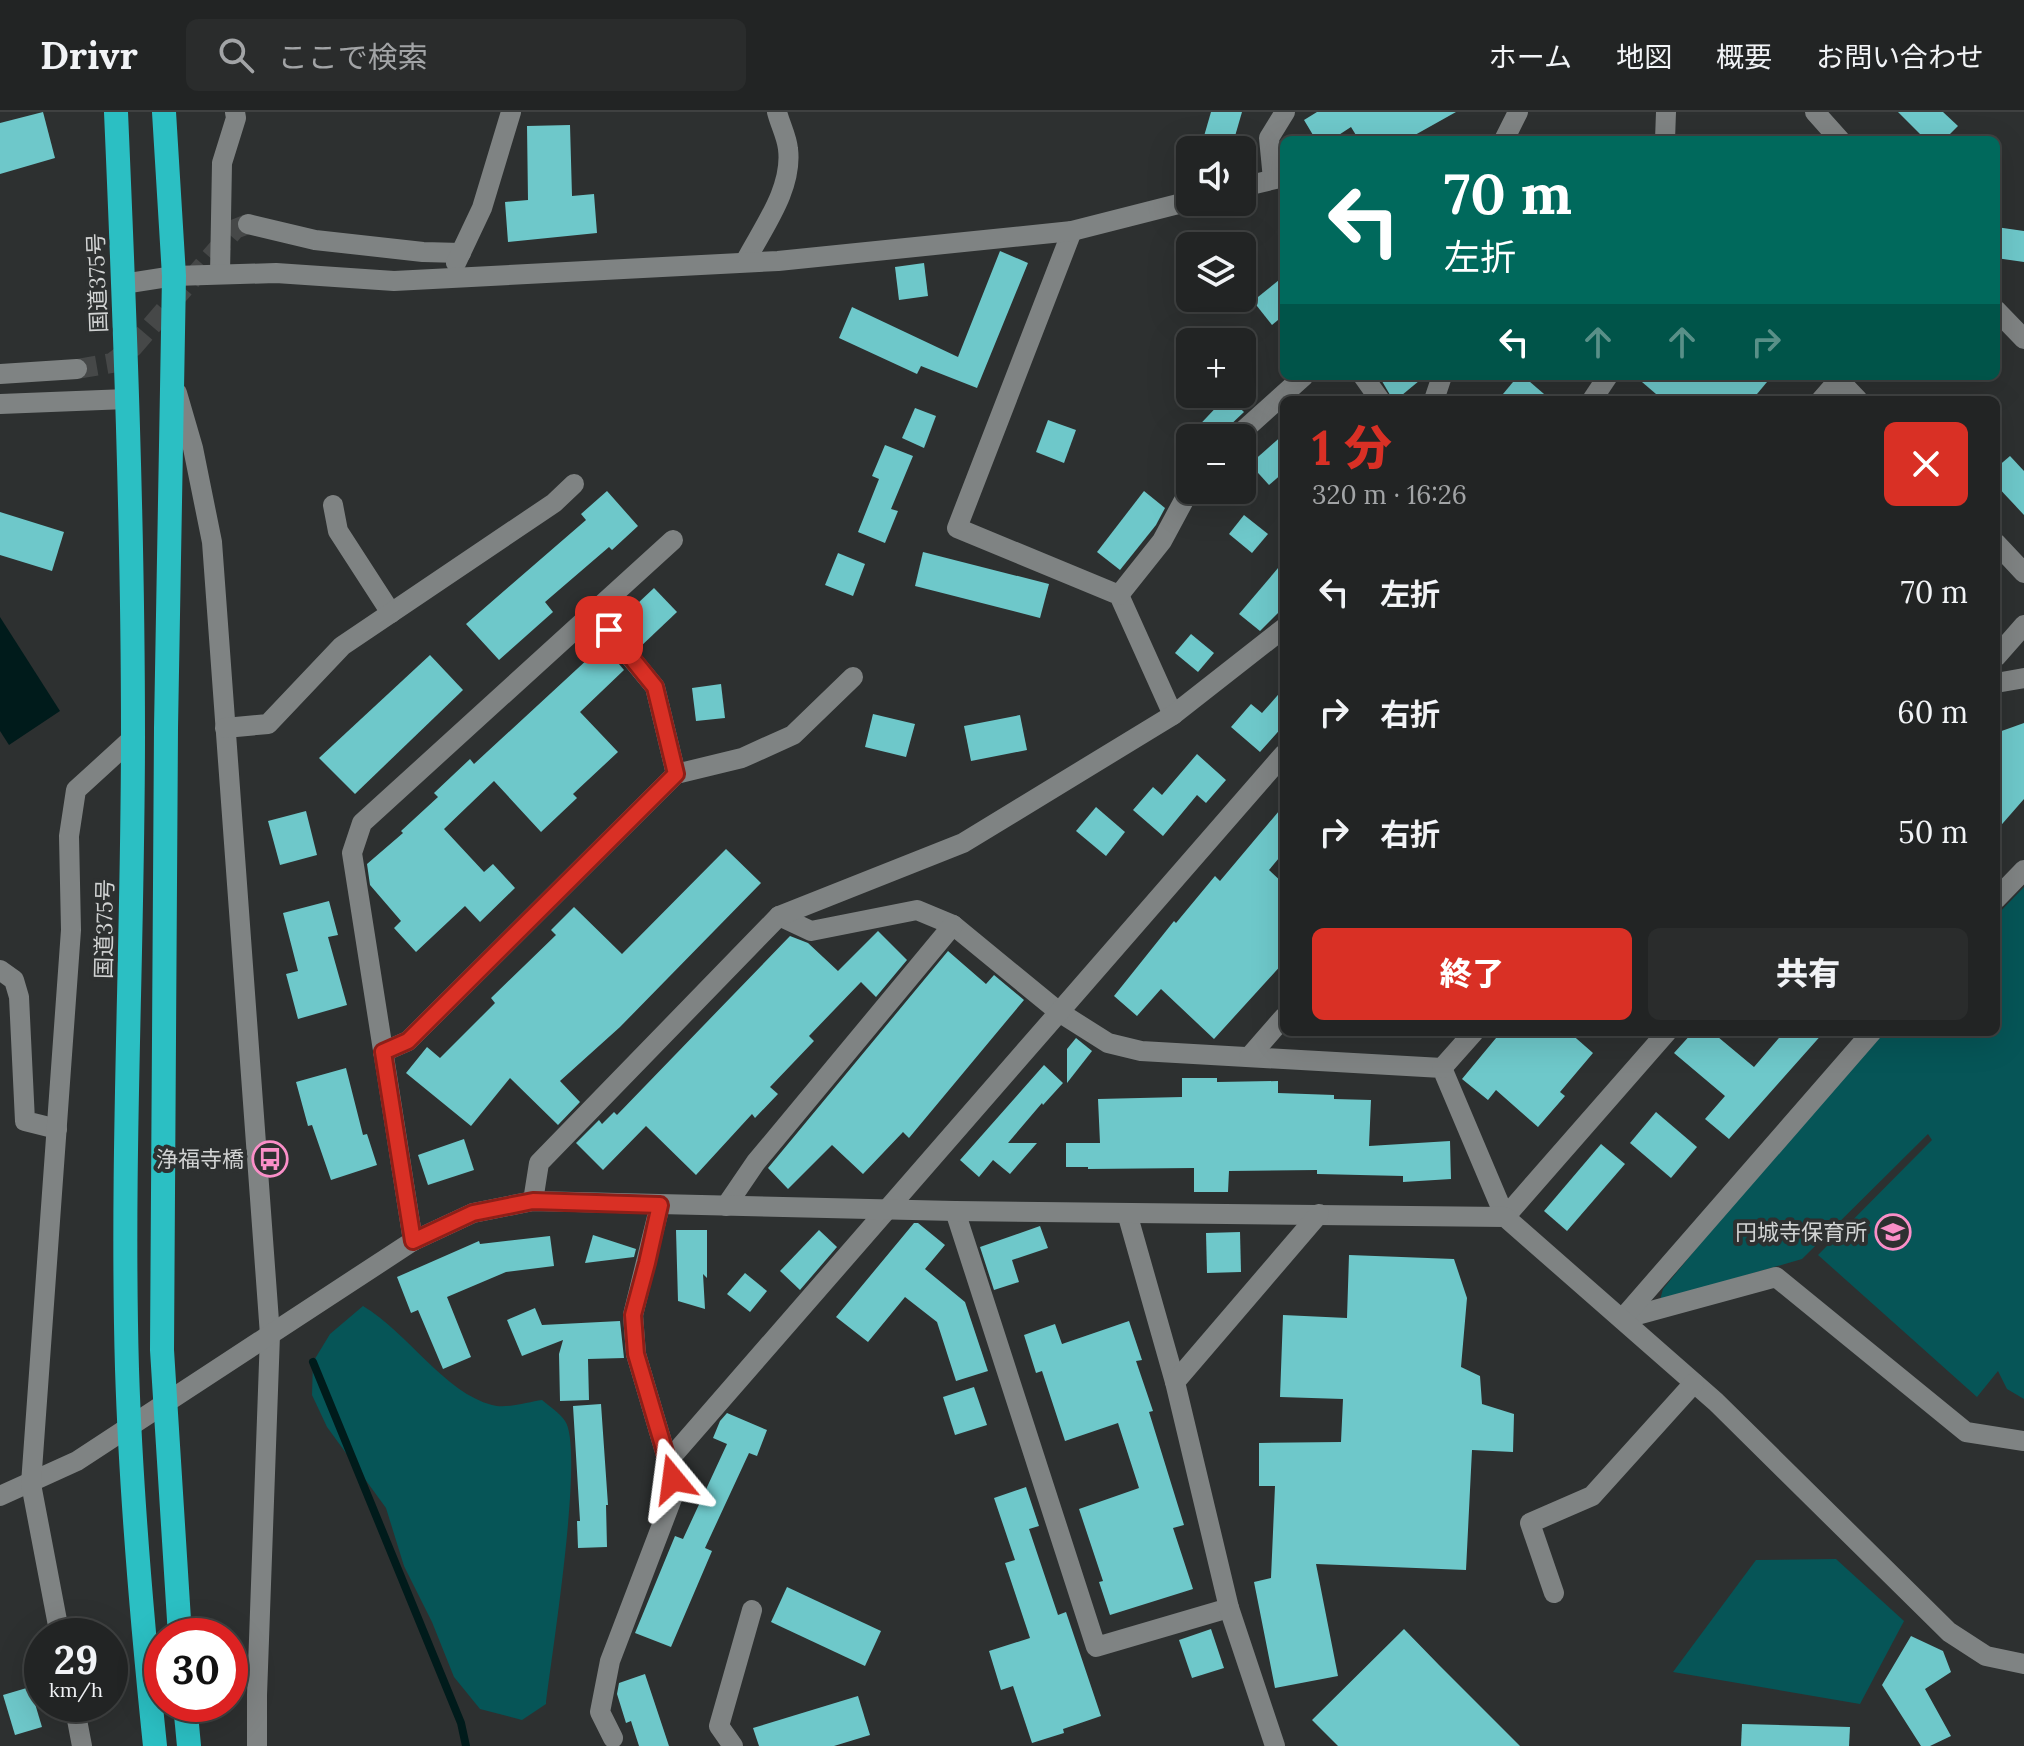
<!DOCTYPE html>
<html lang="ja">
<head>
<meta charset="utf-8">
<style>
  :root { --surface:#222424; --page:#2a2c2c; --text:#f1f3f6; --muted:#a2a4a6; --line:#3f4141; --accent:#d93025 }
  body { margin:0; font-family:Lora,"Noto Sans JP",serif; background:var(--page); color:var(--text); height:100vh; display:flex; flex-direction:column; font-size:30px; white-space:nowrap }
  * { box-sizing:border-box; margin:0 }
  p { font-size:26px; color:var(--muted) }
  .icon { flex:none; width:44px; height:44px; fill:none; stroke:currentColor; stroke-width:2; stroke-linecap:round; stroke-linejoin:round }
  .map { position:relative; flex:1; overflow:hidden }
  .panel { position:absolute; left:1280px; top:284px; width:720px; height:640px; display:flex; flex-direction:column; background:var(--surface); border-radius:12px; box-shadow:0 8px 32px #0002,0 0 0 2px var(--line) }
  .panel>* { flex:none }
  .banner { position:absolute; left:1280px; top:24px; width:720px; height:244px; border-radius:12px; box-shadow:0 8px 32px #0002,0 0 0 2px var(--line); background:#00695c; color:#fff; overflow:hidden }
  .tools { position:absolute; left:1176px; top:24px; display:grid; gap:16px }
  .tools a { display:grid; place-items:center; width:80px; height:80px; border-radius:12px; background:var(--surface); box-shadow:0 8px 32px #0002,0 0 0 2px var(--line); font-size:40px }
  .speed { position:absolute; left:24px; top:1506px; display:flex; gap:16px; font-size:40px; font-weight:700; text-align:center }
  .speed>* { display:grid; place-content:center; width:104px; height:104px; border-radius:50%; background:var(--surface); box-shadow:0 8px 32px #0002,0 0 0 2px var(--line); line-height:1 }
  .speed small { font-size:20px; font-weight:400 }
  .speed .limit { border:12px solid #d22; background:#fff; color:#111 }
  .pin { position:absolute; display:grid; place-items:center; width:68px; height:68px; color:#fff; margin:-34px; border-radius:16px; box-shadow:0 4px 12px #0006 }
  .me { position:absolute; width:88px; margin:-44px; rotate:344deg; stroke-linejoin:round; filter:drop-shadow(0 0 6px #0008) }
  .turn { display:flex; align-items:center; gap:28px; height:168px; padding:0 32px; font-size:36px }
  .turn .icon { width:104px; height:104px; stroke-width:2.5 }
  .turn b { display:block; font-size:56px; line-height:68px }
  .lanes { display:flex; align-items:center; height:76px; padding:0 32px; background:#0003; justify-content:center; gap:40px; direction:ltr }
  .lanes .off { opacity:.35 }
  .round { display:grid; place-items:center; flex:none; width:84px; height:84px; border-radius:12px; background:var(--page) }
  .headline { display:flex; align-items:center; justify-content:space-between; height:136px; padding:0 32px }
  h1 { font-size:48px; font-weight:800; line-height:60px; color:var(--accent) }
  .cta { display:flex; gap:16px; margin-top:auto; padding:16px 32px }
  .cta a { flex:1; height:92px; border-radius:12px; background:var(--accent); color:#fff; font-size:32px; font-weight:800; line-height:92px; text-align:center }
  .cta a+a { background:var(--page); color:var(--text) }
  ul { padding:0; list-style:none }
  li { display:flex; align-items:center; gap:24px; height:120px; padding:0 32px }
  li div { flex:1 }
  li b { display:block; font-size:30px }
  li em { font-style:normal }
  header { display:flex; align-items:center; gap:48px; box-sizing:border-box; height:112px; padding:0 40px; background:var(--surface); border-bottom:2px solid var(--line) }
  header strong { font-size:38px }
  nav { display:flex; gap:44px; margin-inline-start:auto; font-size:28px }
  .search { width:560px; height:72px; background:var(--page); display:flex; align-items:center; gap:20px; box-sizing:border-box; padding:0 28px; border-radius:12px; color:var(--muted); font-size:30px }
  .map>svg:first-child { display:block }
  .green { fill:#065557 }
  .water { fill:#001b1b }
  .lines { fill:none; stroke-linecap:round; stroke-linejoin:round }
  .stream { stroke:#001b1b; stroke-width:8 }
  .building { fill:#6ec8ca }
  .minor-tunnel { stroke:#464848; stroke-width:20; stroke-dasharray:20 10; stroke-linecap:butt }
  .minor { stroke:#7f8383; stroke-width:20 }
  .highway { stroke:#2bbfc3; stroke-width:24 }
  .route-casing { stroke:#8d1f18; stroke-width:20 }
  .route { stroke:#d93025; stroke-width:14 }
  .labels { text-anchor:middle; stroke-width:8; stroke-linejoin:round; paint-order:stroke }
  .street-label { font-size:22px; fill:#d1d3d3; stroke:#2d3030 }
  .poi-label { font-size:22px; fill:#d1d3d3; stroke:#2d3030; text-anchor:end }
</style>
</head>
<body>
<header>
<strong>Drivr</strong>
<div class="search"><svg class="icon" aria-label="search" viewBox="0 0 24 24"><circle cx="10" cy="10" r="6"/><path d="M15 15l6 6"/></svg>ここで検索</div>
<nav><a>ホーム</a><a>地図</a><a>概要</a><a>お問い合わせ</a></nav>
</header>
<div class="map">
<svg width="2024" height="1634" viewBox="0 0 2024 1634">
  <rect width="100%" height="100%" fill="#2d3030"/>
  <g class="green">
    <polygon points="2024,775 2024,1287 2007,1277 1998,1259 1977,1285 1818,1143 1932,1028 1928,1022 1802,1147 1660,1188 1663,1177 1782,1032 1885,920 1996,920 1996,804"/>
    <path d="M363,1194C407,1220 445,1281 492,1293C506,1297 528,1290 542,1288C549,1294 560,1301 565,1309C585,1337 551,1547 546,1592L522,1608L480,1597L454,1565L432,1510L404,1454L386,1396L327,1315L312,1283L313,1250L330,1222Z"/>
    <polygon points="1836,1447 1904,1509 1860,1592 1673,1560 1756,1448"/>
  </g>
  <polygon class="water" points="0,505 60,599 9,633 0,619"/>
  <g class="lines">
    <polyline class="stream" points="313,1250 461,1611 466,1634"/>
  </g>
  <g class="building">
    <polygon points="43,0 55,46 0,62 0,11"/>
    <polygon points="1211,0 1242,0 1231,38 1200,38"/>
    <polygon points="1317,0 1456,0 1406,28 1359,28 1351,15 1331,28 1316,28 1304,8"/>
    <polygon points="1898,0 1943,0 1958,14 1944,28 1926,28"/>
    <polygon points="570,13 572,84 594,82 597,121 508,130 505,90 528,88 527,14"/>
    <polygon points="1996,115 2024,119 2024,150 1996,146"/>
    <polygon points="1000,139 1028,151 977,276 921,254 917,262 839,226 852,195 958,245"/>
    <polygon points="924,151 928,184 899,188 895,155"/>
    <polygon points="1284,164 1284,203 1272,213 1253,189"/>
    <polygon points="1379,264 1425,264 1396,288 1393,288"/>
    <polygon points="1518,264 1523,264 1551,288 1498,288"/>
    <polygon points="1635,264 1772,264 1752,288 1663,288"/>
    <polygon points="1227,284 1244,300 1226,317 1222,326 1187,326"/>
    <polygon points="915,296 936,304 924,336 902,326"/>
    <polygon points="1048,308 1076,318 1064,351 1036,340"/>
    <polygon points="1284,322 1284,360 1269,373 1250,352"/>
    <polygon points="885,333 913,344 891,397 898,399 885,431 858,420 879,367 872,364"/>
    <polygon points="2010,344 2024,359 2024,403 1996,373 1996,356"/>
    <polygon points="607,379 638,414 612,438 609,435 545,490 553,500 499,548 466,512 586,408 581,402"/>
    <polygon points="1144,379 1165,396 1156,413 1120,458 1097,440"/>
    <polygon points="0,400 64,420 52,459 0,443"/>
    <polygon points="1244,403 1268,422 1252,441 1229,422"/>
    <polygon points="923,440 1049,472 1040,506 915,474"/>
    <polygon points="838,441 865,452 853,484 825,473"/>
    <polygon points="1284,449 1284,495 1260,519 1239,502"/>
    <polygon points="654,476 677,500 639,536 619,509"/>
    <polygon points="1191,522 1214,541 1198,560 1175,541"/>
    <polygon points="603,533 624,558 580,600 618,640 573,682 577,686 541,720 494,669 444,717 484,760 493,752 515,776 480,810 465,794 416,840 394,816 401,809 370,773 367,752 403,721 401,719 438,685 434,681 470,647 474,652"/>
    <polygon points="430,543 463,578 355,682 319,646"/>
    <polygon points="721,572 725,606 696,609 692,576"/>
    <polygon points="1284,576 1284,613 1260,640 1231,615 1251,592 1262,601"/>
    <polygon points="873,602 915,612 906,645 865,635"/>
    <polygon points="1020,603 1027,638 971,649 964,614"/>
    <polygon points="2024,611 2024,687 1996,719 1996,621"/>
    <polygon points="1197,642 1226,668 1206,691 1197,683 1163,724 1133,698 1153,675 1162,683"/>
    <polygon points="1284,693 1284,740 1269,758 1284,772 1284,850 1214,927 1161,877 1137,904 1114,884 1174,809 1176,811 1215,764 1220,769"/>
    <polygon points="1096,695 1125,720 1106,744 1076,719"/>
    <polygon points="306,699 317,743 280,753 268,709"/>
    <polygon points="726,737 761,771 620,915 560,969 580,990 558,1013 510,966 471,1014 406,961 427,935 440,946 495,891 491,886 556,823 551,818 574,795 622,842"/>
    <polygon points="329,789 338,823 328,825 347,893 298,907 286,862 298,859 283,801"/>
    <polygon points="878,819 907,848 876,885 861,870 809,924 814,929 770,975 778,982 755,1006 752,1002 696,1063 646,1014 603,1058 576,1031 599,1008 602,1012 614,1000 617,1003 790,824 808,831 838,859"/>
    <polygon points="948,839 986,872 994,863 1024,888 909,1026 903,1020 863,1062 832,1033 788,1077 768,1056"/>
    <polygon points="1501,920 1569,920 1593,941 1560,980 1565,984 1538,1015 1496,978 1488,988 1462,967"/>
    <polygon points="1693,920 1712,920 1754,955 1784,920 1824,920 1729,1027 1705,1007 1725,984 1674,941"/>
    <polygon points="1076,926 1092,939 1067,971 1067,937"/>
    <polygon points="1044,953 1063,971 1043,993 1042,991 1008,1031 1037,1031 1010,1062 993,1048 979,1065 960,1048"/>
    <polygon points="346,956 363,1023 367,1022 377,1053 331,1068 312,1013 308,1014 296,970"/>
    <polygon points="1182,966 1217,966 1217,970 1278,969 1278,981 1334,983 1334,987 1371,988 1369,1034 1450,1029 1451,1067 1403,1070 1403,1064 1317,1062 1317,1058 1229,1059 1228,1080 1194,1080 1194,1056 1088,1057 1088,1055 1066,1055 1066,1031 1100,1031 1098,987 1182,985"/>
    <polygon points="1656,1000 1697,1035 1671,1066 1630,1031"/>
    <polygon points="464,1027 474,1058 428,1073 418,1043"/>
    <polygon points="1601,1032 1625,1052 1567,1119 1544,1099"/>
    <polygon points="914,1111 918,1111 945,1133 925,1157 965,1190 988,1259 956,1269 937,1210 905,1185 868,1230 836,1205"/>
    <polygon points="1040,1114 1048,1136 1012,1148 1019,1170 994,1178 980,1135"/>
    <polygon points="676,1118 707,1118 707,1166 703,1162 705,1197 678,1189"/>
    <polygon points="819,1118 837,1135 800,1178 780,1159"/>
    <polygon points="1240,1120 1241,1160 1207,1161 1206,1121"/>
    <polygon points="593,1123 636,1137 634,1145 585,1151"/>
    <polygon points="550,1124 554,1154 506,1160 447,1185 471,1245 443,1257 418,1198 411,1201 397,1165 479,1129 480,1132"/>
    <polygon points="1349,1143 1454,1147 1467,1186 1461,1255 1480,1264 1482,1292 1514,1302 1513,1340 1472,1338 1466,1458 1316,1452 1338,1564 1275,1576 1254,1470 1271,1466 1275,1374 1259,1374 1259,1331 1341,1330 1343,1287 1280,1285 1283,1203 1347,1206"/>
    <polygon points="745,1161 767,1179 750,1200 727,1182"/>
    <polygon points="535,1196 542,1213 620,1209 624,1246 588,1247 589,1288 560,1289 559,1242 563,1228 522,1244 507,1208"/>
    <polygon points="1129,1209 1142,1248 1136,1249 1153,1299 1149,1300 1184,1413 1173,1416 1193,1477 1110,1503 1099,1470 1103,1469 1079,1397 1139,1376 1118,1311 1065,1329 1042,1259 1036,1261 1024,1223 1055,1212 1062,1232"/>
    <polygon points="974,1275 987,1313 955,1323 943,1285"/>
    <polygon points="601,1292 608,1393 606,1393 607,1435 578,1436 577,1409 580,1409 573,1294"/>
    <polygon points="727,1301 767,1318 757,1344 749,1341 705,1436 712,1439 671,1535 635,1521 675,1424 683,1427 727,1332 713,1326 720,1309"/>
    <polygon points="1026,1375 1039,1414 1029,1417 1058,1503 1066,1500 1101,1604 1063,1617 1064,1621 1032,1631 1013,1574 1001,1578 989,1539 1030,1526 1005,1451 1015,1448 994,1386"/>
    <polygon points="787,1475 881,1519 865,1554 771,1510"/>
    <polygon points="1211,1517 1224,1556 1192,1566 1179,1528"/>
    <polygon points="1404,1517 1439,1553 1520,1634 1338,1634 1312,1608"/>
    <polygon points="1911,1524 1943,1539 1951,1560 1925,1577 1951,1624 1930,1634 1921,1634 1882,1573"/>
    <polygon points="645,1562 669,1634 639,1634 631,1609 626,1611 617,1582 619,1571"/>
    <polygon points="30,1575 42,1615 15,1623 3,1583"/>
    <polygon points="858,1584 870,1623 834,1634 759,1634 753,1616"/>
    <polygon points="1742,1612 1850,1615 1849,1634 1741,1634"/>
  </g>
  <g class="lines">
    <polyline class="minor-tunnel" points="77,257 112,251 133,235 235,117 248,112"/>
    <g class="minor">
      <polyline points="1815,0 1840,28"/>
      <polyline points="1504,28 1518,0"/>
      <polyline points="1665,28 1666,0"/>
      <polyline points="1273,67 1269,26 1285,0"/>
      <polyline points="1242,75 1284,65"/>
      <polyline points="248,112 315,128 423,140 461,141"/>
      <polyline points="1072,119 957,416 1119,483 1173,603"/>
      <path d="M745,150C762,117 793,77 788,37C787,25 780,12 777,0"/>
      <polyline points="456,151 482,96 511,0"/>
      <polyline points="220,162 222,51 236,6 235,0"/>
      <polyline points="123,172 174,164 276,161 394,169 778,149 1072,119 1190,89"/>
      <polyline points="1996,198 2024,227"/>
      <polyline points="0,262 77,257"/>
      <polyline points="1363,264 1380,288"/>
      <polyline points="1835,264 1858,288"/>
      <polyline points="177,281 193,336 212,430 270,1223 257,1583 257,1634"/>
      <polyline points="1434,288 1442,264"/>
      <polyline points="1592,288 1608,264"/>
      <polyline points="1821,288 1842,264"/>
      <polyline points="0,292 127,287"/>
      <polyline points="1235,326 1304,264"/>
      <polyline points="333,393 338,419 391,501"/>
      <polyline points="1996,431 2024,461"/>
      <polyline points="1119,483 1162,429 1190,377"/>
      <polyline points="1996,545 2024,513"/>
      <polyline points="1996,571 2024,566"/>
      <polyline points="225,616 268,612 342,534 554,391 574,372"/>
      <polyline points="676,662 742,646 793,623 853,565"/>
      <polyline points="1996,787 2024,758"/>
      <polyline points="779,804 811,819 917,798 953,813 1059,900 1108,931 1141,939 1442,956 1505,1105 1667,920"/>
      <polyline points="0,858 14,868 19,885 25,1009 57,1017"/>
      <polyline points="383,940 408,929 676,662 655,575 593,500"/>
      <polyline points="1249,945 1284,905"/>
      <polyline points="1442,956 1474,920"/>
      <polyline points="533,1089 539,1051 779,804 963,731 1173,603 1284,516"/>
      <polyline points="726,1094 756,1050 953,813"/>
      <polyline points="955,1099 1096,1535 1229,1496"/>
      <polyline points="1127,1101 1175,1270"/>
      <polyline points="413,1129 352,741 362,711 673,428"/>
      <polyline points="1622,1207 1776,1165 1966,1320 2024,1329"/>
      <polyline points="1622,1207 1872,920"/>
      <polyline points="668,1349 1284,642"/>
      <polyline points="0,1384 77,1349 413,1129 473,1101 533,1089 955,1099 1505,1105 1716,1290 1949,1520 1986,1544 2024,1552"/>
      <polyline points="1554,1481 1530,1411 1592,1384 1694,1271"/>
      <polyline points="60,1524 31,1372 71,818 69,724 76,678 133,626"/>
      <polyline points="74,1592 82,1634"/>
      <polyline points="613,1626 600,1600 610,1549 673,1384 673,1367 636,1242 633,1203 660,1093"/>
      <polyline points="733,1634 719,1614 752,1498"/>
      <polyline points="1275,1634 1229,1496 1175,1270 1319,1102"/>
    </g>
    <g class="highway">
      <path d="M116,0C125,208 133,416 133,624C133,835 121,1046 127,1257C131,1383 142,1509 155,1634"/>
      <polyline points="164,0 174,164 166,616 162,1238 180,1524"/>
      <polyline points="185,1592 189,1634"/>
    </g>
  </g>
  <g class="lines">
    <defs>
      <polyline id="route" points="609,518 655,575 676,662 408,929 383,940 413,1129 473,1101 533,1089 660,1093 647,1151 633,1203 636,1242 673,1367"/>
    </defs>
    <use href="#route" class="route-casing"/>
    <use href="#route" class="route"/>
  </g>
  <defs>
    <symbol id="bus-ring" viewBox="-11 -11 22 22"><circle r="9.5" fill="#2d3030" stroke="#fa8fc8" stroke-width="1.5"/><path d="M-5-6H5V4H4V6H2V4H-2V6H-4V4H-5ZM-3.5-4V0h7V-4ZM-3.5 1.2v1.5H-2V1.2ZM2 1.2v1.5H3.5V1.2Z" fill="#fa8fc8"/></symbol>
    <symbol id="school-ring" viewBox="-11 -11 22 22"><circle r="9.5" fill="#2d3030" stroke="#fa8fc8" stroke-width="1.5"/><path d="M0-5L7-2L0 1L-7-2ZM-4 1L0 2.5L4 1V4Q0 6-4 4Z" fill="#fa8fc8"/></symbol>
  </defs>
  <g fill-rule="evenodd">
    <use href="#bus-ring" x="250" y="1027" width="40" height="40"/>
    <use href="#school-ring" x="1873" y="1100" width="40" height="40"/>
  </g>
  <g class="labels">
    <g class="street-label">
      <text transform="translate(97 171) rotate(-92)" y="8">国道375号</text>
      <text transform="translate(104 817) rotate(-89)" y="8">国道375号</text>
    </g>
    <g class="poi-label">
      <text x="244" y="1055">浄福寺橋</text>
      <text x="1867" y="1128">円城寺保育所</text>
    </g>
  </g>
</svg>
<div class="tools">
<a><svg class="icon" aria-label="sound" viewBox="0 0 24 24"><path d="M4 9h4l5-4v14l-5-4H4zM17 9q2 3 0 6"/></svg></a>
<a><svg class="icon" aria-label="layers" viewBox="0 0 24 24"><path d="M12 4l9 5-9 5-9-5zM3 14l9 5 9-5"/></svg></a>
<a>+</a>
<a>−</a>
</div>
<div class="speed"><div>29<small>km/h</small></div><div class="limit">30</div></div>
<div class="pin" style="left:609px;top:518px;background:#d93025"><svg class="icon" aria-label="arrive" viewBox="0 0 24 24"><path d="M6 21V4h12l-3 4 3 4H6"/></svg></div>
<svg class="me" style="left:673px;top:1367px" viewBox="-20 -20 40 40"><path d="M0-17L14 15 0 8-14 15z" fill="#d93025" stroke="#fff" stroke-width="4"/></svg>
<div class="banner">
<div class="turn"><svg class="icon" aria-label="left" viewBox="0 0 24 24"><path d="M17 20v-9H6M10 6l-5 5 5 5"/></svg><div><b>70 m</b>左折</div></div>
<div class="lanes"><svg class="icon" aria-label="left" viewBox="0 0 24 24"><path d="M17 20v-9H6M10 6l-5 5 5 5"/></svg><svg class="icon off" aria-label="ahead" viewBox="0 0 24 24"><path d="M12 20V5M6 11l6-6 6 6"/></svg><svg class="icon off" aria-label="ahead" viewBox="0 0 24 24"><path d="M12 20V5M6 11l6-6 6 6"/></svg><svg class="icon off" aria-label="right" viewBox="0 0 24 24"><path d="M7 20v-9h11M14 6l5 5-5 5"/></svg></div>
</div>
<section class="panel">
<div class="headline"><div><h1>1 分</h1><p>320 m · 16:26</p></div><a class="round" style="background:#d93025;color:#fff"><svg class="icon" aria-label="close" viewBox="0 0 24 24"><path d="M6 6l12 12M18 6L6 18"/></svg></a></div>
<ul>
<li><svg class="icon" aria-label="left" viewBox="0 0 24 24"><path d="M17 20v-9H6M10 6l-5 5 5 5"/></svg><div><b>左折</b></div><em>70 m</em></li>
<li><svg class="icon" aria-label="right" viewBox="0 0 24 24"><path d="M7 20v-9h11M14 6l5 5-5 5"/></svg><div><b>右折</b></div><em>60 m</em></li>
<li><svg class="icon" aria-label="right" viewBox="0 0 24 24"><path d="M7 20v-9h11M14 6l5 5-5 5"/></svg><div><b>右折</b></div><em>50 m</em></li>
</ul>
<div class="cta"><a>終了</a><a>共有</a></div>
</section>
</div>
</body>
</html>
